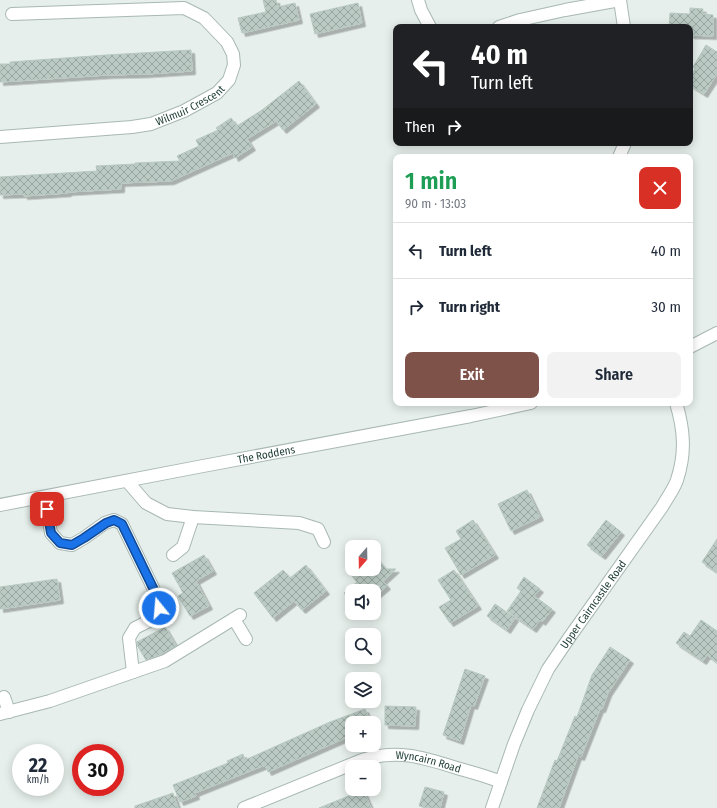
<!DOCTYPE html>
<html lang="en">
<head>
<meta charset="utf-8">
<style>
  :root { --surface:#fff; --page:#f2f2f3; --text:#1f2937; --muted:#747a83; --line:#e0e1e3; --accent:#7f5249 }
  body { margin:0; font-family:"Fira Sans Condensed",sans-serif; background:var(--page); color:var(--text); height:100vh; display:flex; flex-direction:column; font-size:15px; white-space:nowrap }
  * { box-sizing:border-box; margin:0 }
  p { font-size:13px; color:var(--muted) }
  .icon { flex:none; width:22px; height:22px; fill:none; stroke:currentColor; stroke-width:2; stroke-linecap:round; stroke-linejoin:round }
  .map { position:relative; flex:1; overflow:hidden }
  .details { position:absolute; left:393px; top:154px; width:300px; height:252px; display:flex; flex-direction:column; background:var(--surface); border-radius:8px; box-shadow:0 2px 10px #0003 }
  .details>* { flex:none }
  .hud { position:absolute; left:393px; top:24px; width:300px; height:122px; border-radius:8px; box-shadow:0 2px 10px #0003; background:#202124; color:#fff; overflow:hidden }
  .needle { width:26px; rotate:200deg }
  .buttons { position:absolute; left:345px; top:540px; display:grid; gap:8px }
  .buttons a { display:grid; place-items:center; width:36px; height:36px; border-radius:8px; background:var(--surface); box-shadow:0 2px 10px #0003; font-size:20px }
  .speed { position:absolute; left:12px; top:744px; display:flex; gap:8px; font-size:20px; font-weight:700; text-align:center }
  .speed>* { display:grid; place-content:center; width:52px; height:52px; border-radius:50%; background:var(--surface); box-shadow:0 2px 10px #0003; line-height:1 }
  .speed small { font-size:10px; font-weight:400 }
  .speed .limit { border:6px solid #d22; background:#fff; color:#111 }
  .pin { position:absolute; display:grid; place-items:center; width:34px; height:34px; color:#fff; margin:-17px; border-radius:8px; box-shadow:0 2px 6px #0006 }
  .me { position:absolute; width:44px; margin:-22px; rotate:343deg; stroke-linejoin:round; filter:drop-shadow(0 0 3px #0008) }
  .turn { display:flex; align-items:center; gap:14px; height:84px; padding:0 12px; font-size:18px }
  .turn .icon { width:52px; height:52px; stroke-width:2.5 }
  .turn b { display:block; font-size:28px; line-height:34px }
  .then { display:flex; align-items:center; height:38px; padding:0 12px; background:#0003; gap:8px; font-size:15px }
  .round { display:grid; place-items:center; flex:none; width:42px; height:42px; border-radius:8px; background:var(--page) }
  .overview { display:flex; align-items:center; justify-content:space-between; height:68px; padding:0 12px }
  h1 { font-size:24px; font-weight:600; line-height:30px; color:#1e9e55 }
  .primary-button { display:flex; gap:8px; margin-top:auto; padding:8px 12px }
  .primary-button a { flex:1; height:46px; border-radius:8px; background:var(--accent); color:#fff; font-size:16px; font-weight:600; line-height:46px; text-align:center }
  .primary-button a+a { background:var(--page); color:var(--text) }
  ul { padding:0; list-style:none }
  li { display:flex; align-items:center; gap:12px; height:56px; padding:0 12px; border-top:1px solid var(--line) }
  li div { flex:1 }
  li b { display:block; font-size:15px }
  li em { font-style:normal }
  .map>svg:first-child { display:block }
  .building { fill:url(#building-cross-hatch); stroke:#b8c9c2; filter:url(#shadow) }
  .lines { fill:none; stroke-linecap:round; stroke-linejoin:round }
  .minor-casing { stroke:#a8b8b2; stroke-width:14 }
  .tertiary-casing { stroke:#a8b8b2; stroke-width:14 }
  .minor { stroke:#fff; stroke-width:12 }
  .tertiary { stroke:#fff; stroke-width:12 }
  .route-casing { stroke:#114b97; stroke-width:10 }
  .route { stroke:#1a73e8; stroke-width:7 }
  .labels { text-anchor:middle; stroke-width:3.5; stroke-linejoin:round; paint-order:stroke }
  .street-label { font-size:11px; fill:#24423a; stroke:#f7fbf9 }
</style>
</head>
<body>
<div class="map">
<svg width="717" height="808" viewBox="0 0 717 808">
  <defs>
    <pattern id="building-cross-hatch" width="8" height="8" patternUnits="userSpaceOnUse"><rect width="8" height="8" fill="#bbcac4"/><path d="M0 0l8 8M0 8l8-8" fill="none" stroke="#98a6a0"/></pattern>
    <filter id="shadow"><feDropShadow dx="3.5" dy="3.5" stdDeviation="0" flood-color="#0004"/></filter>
  </defs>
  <rect width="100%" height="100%" fill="#e6efeb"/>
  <g class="building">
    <polygon points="263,0 276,0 278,7 295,3 299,20 242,33 238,18 266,12"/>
    <polygon points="358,3 362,23 315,34 310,14"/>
    <polygon points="690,8 703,9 702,14 713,15 713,36 690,35 690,27 669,27 670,13 690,14"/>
    <polygon points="706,45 717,52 717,74 704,94 690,85 690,78 695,69 693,67"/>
    <polygon points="191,50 192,71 147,74 107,75 0,82 0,64 10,64 10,62 106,55"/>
    <polygon points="299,81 316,104 283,130 276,121 247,139 252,147 235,158 233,153 171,181 121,183 121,189 68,192 68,193 24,196 24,194 0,195 0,177 97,171 96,166 135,164 135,163 180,161 177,156 199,146 196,140 218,130 216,128 231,118 237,126 262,110"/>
    <polygon points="527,490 540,517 511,531 498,504"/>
    <polygon points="473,520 495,555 461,575 445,548 461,539 456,531"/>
    <polygon points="606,520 621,532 602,556 587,545"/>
    <polygon points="717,539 717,572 702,562"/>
    <polygon points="204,555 213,571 196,581 209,606 190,616 178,596 183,593 172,573"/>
    <polygon points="374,555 386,569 396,569 383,581 387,586 374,597 374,591 352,591 352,603 344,593 357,582 351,575 358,569 374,569"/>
    <polygon points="306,565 326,591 302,610 294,601 273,618 254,593 283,570 290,578"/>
    <polygon points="454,570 478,606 450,623 439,607 451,600 438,580"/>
    <polygon points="524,577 540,589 534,596 552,609 542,622 540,620 533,629 507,611 521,591 517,588"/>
    <polygon points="57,579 60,600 0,609 0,587"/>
    <polygon points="495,604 515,618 507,630 487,616"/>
    <polygon points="701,620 717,631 717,662 707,655 703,661 676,643 684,632 690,636"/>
    <polygon points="165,627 176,646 159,655 146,660 137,645 137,642"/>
    <polygon points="610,647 630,660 608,693 602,709 600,709 581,757 578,756 559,808 537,808 555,760 557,761 575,716 577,717 592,675"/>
    <polygon points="465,669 485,676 474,706 471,705 460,741 443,735"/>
    <polygon points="385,706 416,707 415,726 385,725"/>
    <polygon points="365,709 371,723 352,723 352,735 268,772 265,765 195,793 196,796 180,802 173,785 228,763 227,761 243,754 245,760 330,722"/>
    <polygon points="425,787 444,792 440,808 427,808 419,806"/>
    <polygon points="363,790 371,808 319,808"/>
    <polygon points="173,793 178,808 135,808 135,806"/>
  </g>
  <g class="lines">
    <defs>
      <g id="minor">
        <polyline points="418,0 421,10 430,27"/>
        <polyline points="499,27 520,20 565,10 620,0"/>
        <path id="s1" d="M0,137L132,127L151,124L184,111L217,93L229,80L234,65L233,54L227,42L204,18L184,8L12,14"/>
        <polyline points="127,481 146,503 167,514 193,517 299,523 318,529 324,542"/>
        <polyline points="45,497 51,533 60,543 72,545 84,538 105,523 114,520 122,524 155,592 159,608 151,620 135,628 129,638 133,672"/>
        <polyline points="173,555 183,547 193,517"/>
        <polyline points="234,619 246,639"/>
        <polyline points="4,697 9,712"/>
        <polyline points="0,714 50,701 165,661 240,615"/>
        <path id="s2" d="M244,808L362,760C398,749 422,757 457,768C471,772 487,776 501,782"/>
      </g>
      <g id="tertiary">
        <polyline points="620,0 624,27"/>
        <polyline points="619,157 625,143"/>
        <polyline points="690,347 717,333"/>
        <path id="s3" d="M0,505L203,466L471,416L531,403"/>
        <path id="s4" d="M492,808L514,744L528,710L548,669L569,638L662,507C667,498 674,489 677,480C686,453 684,429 676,403"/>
      </g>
    </defs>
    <use href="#minor" class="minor-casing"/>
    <use href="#tertiary" class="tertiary-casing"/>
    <use href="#minor" class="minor"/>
    <use href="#tertiary" class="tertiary"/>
  </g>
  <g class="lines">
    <defs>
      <polyline id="route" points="47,509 51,533 60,543 72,545 84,538 106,523 114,520 122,524 155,592 159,608"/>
    </defs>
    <use href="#route" class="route-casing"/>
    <use href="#route" class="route"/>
  </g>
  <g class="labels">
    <g class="street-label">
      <text dy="4" stroke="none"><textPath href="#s1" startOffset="195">Wilmuir Crescent</textPath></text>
      <text dy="4" stroke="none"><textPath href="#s3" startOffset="271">The Roddens</textPath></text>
      <text dy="4" stroke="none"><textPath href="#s4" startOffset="229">Upper Cairncastle Road</textPath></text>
      <text dy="4" stroke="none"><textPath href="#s2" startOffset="195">Wyncairn Road</textPath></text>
    </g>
  </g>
</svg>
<div class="buttons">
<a><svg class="needle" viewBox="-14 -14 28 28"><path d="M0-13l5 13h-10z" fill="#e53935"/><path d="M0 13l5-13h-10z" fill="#747a83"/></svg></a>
<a><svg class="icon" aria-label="sound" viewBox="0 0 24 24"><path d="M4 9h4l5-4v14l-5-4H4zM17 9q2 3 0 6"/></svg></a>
<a><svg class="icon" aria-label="search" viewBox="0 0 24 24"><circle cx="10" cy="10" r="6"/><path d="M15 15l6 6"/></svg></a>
<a><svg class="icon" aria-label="layers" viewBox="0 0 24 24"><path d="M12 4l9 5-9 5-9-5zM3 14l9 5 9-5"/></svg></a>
<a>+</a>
<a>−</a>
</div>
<div class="speed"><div>22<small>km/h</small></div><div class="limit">30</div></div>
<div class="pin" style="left:47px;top:509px;background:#d93025"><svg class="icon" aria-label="arrive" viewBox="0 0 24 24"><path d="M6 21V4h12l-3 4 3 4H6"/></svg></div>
<svg class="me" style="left:159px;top:608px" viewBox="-20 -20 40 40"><circle r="17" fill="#1a73e8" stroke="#fff" stroke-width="3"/><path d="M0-11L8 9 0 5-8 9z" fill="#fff"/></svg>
<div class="hud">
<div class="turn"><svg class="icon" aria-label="left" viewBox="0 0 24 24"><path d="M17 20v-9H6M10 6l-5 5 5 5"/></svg><div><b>40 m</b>Turn left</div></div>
<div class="then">Then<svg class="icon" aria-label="right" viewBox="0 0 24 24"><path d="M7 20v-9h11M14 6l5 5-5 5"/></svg></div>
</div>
<section class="details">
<div class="overview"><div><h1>1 min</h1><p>90 m · 13:03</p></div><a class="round" style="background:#d93025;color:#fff"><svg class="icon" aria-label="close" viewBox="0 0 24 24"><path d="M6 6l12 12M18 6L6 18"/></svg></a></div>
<ul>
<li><svg class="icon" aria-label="left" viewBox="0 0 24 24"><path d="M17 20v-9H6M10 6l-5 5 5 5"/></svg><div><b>Turn left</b></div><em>40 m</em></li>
<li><svg class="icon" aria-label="right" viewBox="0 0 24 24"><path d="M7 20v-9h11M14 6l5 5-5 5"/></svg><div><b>Turn right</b></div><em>30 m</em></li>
</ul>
<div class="primary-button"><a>Exit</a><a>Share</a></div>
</section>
</div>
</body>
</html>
